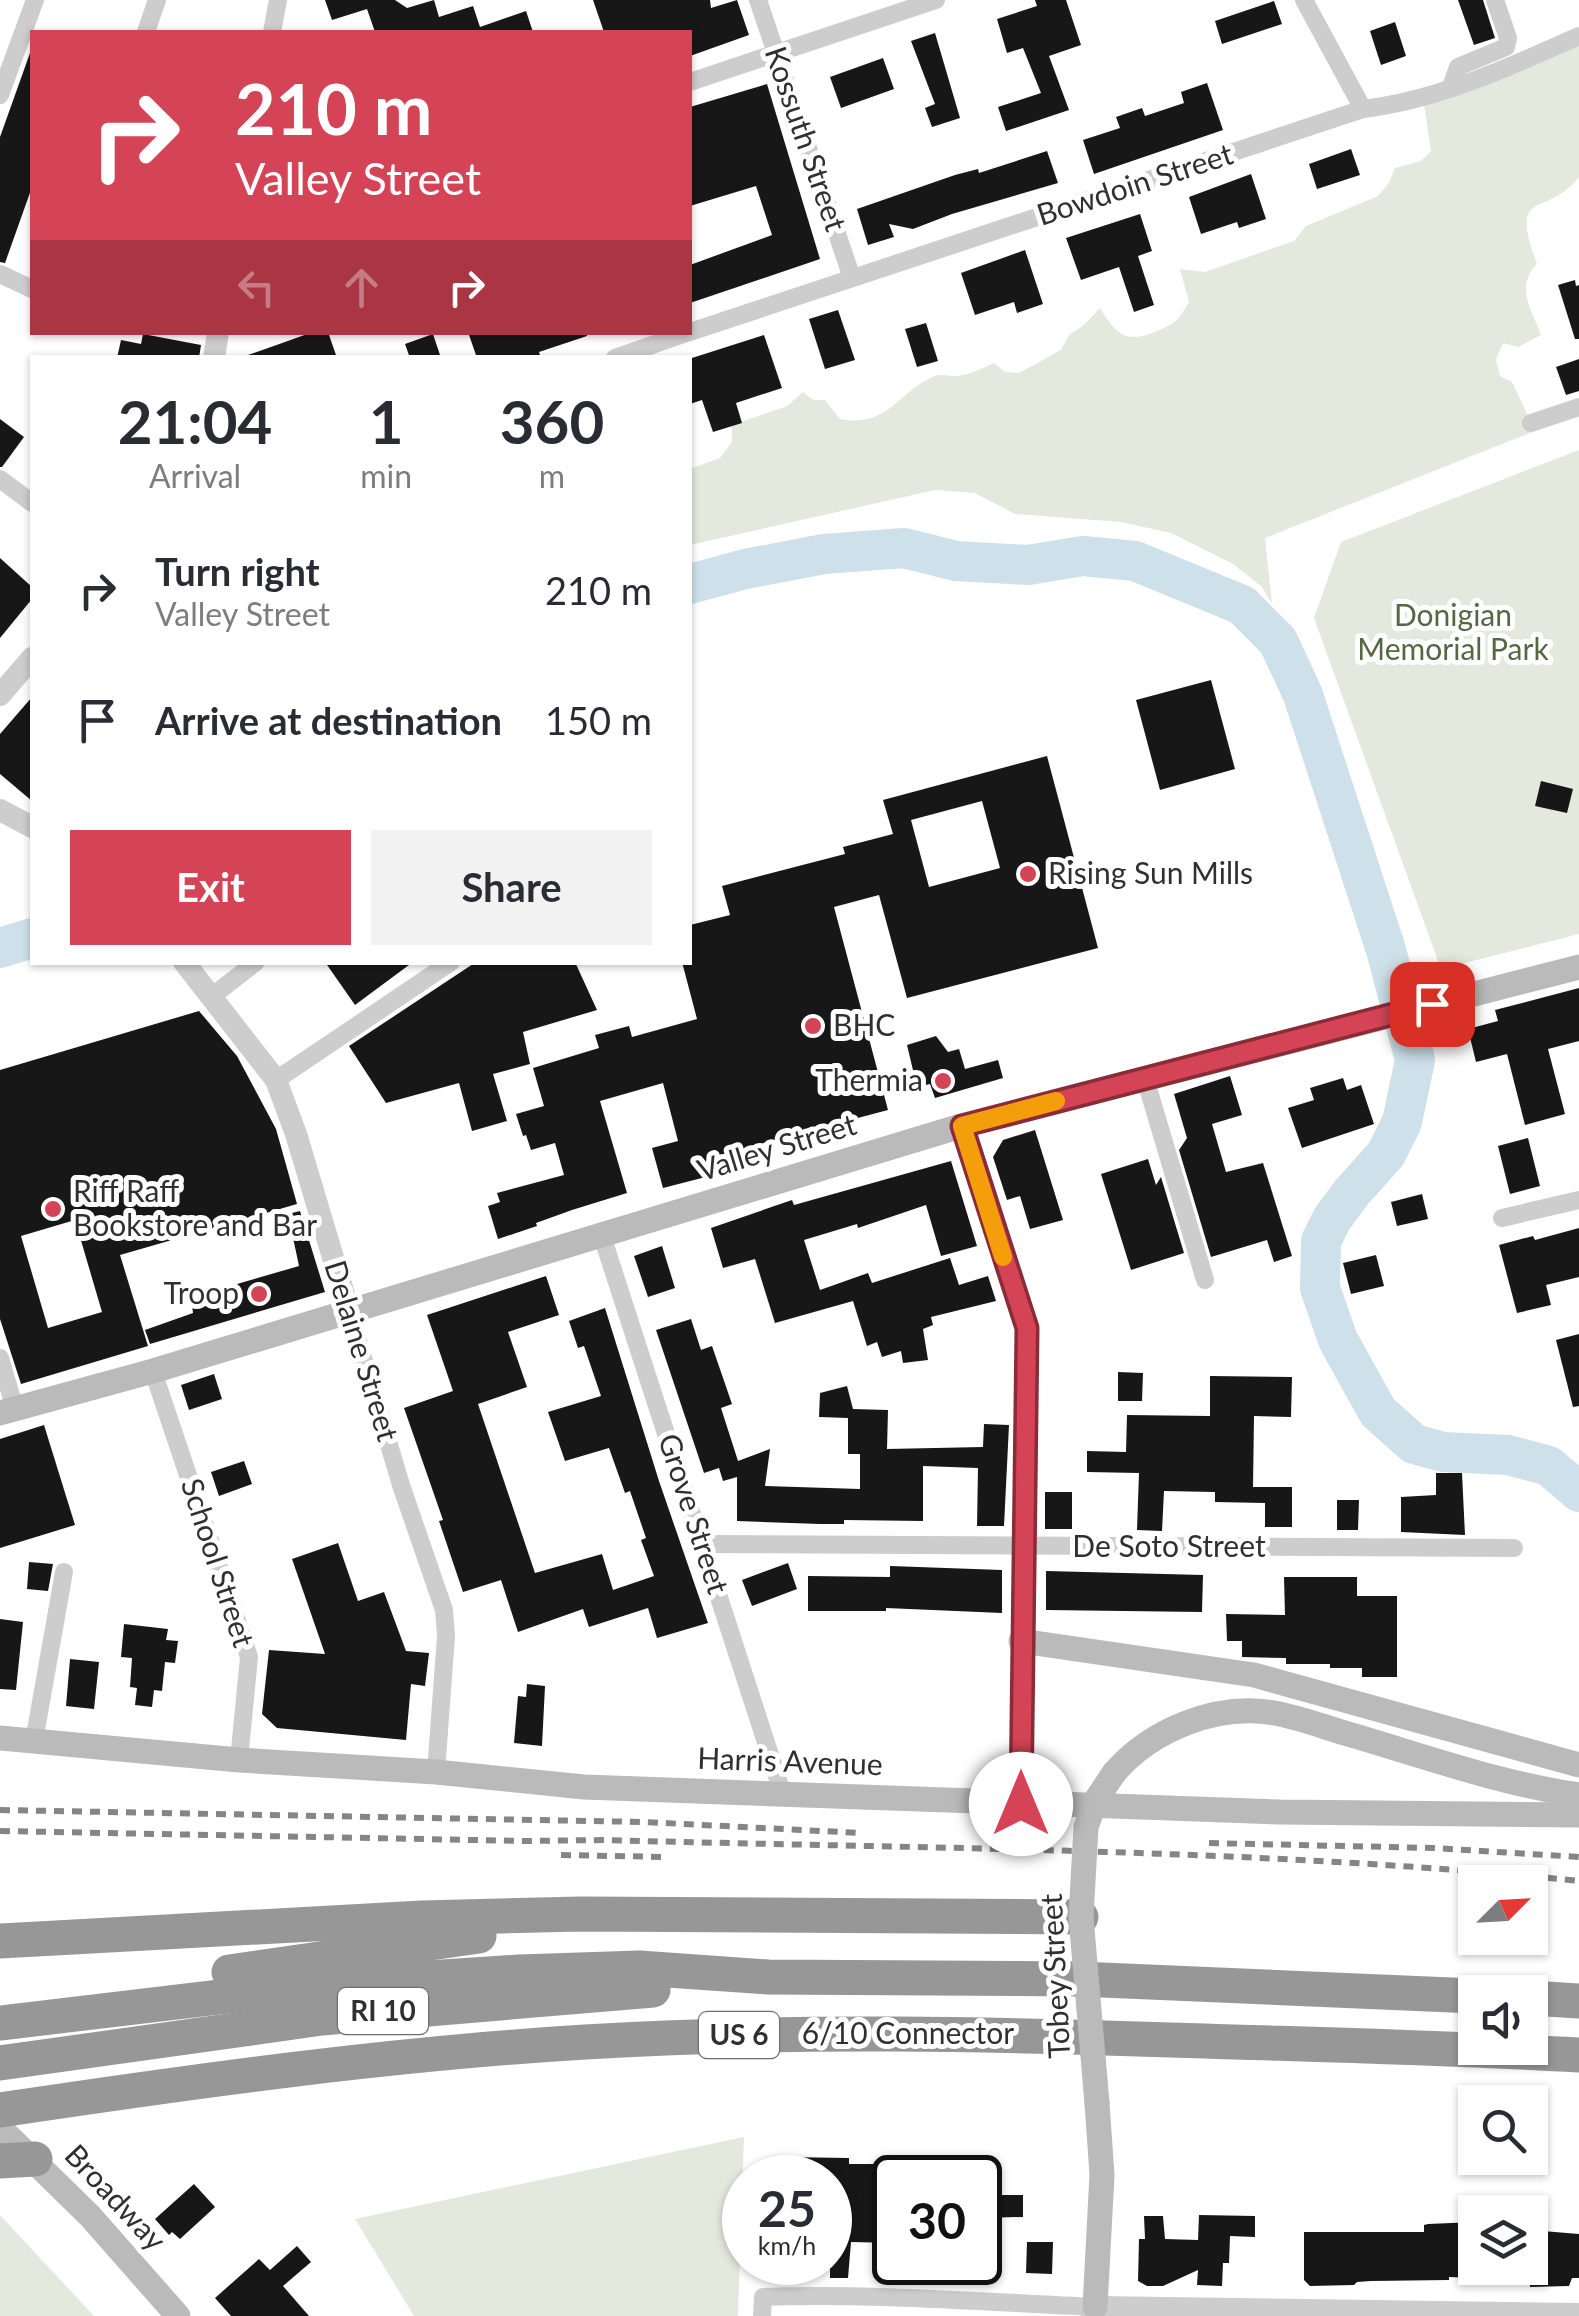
<!DOCTYPE html>
<html lang="en">
<head>
<meta charset="utf-8">
<style>
  :root { --surface:#fff; --page:#f2f2f3; --text:#2b2b33; --muted:#7c7c81; --accent:#d54456 }
  body { margin:0; font-family:Lato,sans-serif; background:var(--page); color:var(--text); height:100vh; display:flex; flex-direction:column; font-size:38px; white-space:nowrap }
  * { box-sizing:border-box; margin:0 }
  p { font-size:32px; color:var(--muted) }
  .icon { flex:none; width:55px; height:55px; fill:none; stroke:currentColor; stroke-width:2; stroke-linecap:round; stroke-linejoin:round }
  .map { position:relative; flex:1; overflow:hidden }
  .drawer { position:absolute; left:30px; top:355px; width:662px; height:610px; display:flex; flex-direction:column; background:var(--surface); border-radius:0px; box-shadow:0 2px 8px #0004 }
  .drawer>* { flex:none }
  .guide { position:absolute; left:30px; top:30px; width:662px; height:305px; border-radius:0px; box-shadow:0 2px 8px #0004; background:#d54456; color:#fff; overflow:hidden }
  .needle { width:65px; rotate:66deg }
  .buttons { position:absolute; left:1458px; top:1865px; display:grid; gap:20px }
  .buttons a { display:grid; place-items:center; width:90px; height:90px; border-radius:0px; background:var(--surface); box-shadow:0 2px 8px #0004; font-size:50px }
  .speed { position:absolute; left:722px; top:2155px; display:flex; gap:20px; font-size:50px; font-weight:700; text-align:center }
  .speed>* { display:grid; place-content:center; width:130px; height:130px; border-radius:50%; background:var(--surface); box-shadow:0 2px 8px #0004; line-height:1 }
  .speed small { font-size:25px; font-weight:400 }
  .speed .limit { border:5px solid #111; border-radius:15px; background:#fff; color:#111 }
  .pin { position:absolute; display:grid; place-items:center; width:85px; height:85px; color:#fff; margin:-42px; border-radius:20px; box-shadow:0 5px 15px #0006 }
  .me { position:absolute; width:110px; margin:-55px; rotate:0deg; stroke-linejoin:round; filter:drop-shadow(0 0 8px #0008) }
  .turn { display:flex; align-items:center; gap:35px; height:210px; padding:0 40px; font-size:45px }
  .turn .icon { width:130px; height:130px; stroke-width:2.5 }
  .turn b { display:block; font-size:70px; line-height:85px }
  .lanes { display:flex; align-items:center; height:95px; padding:0 40px; background:#0003; justify-content:center; gap:50px; direction:ltr }
  .lanes .off { opacity:.35 }
  .eta { display:flex; justify-content:space-evenly; align-items:center; height:170px; text-align:center }
  .eta b { font-size:60px; font-weight:700; line-height:70px }
  .action { display:flex; gap:20px; margin-top:auto; padding:20px 40px }
  .action a { flex:1; height:115px; border-radius:0px; background:var(--accent); color:#fff; font-size:40px; font-weight:700; line-height:115px; text-align:center }
  .action a+a { background:var(--page); color:var(--text) }
  ul { padding:0; list-style:none }
  li { display:flex; align-items:center; gap:30px; height:130px; padding:0 40px }
  li div { flex:1 }
  li b { display:block; font-size:38px }
  li em { font-style:normal }
  .map>svg:first-child { display:block }
  .green { fill:#e4e9dd }
  .lines { fill:none; stroke-linecap:round; stroke-linejoin:round }
  .river { stroke:#cee0e9; stroke-width:40 }
  .building { fill:#171717; fill-rule:evenodd }
  .minor { stroke:#cdcdcd; stroke-width:18 }
  .tertiary { stroke:#cdcdcd; stroke-width:22 }
  .secondary { stroke:#bababa; stroke-width:25 }
  .motorway { stroke:#979797; stroke-width:35 }
  .rail { stroke:#858585; stroke-width:6; stroke-dasharray:10 8; stroke-linecap:butt }
  .secondary-bridge { stroke:#bababa; stroke-width:25 }
  .route-casing { stroke:#8a2c38; stroke-width:25 }
  .route { stroke:#d54456; stroke-width:18 }
  .slow { stroke:#f59e0b; stroke-width:18 }
  .poi-dot { fill:#d54456; stroke:#fff; stroke-width:4 }
  .labels { text-anchor:middle; stroke-width:10; stroke-linejoin:round; paint-order:stroke }
  .shield { fill:#fff; stroke:#6e6e6e; stroke-width:2.5 }
  .shield-label { font-size:28px; font-weight:bold; fill:#303030 }
  .street-label { font-size:30px; fill:#303030; stroke:#fff }
  .park-label { font-size:30px; fill:#556841; stroke:#fff }
  .poi-label { font-size:30px; fill:#303030; stroke:#fff; text-anchor:start }
</style>
</head>
<body>
<div class="map">
<svg width="1579" height="2316" viewBox="0 0 1579 2316">
  <rect width="100%" height="100%" fill="#fff"/>
  <g class="green">
    <path d="M1579,38V177C1546,219 1508,186 1537,264C1515,286 1531,309 1541,335L1518,347L1503,343L1496,359L1500,376L1512,382L1535,431L1265,538L1272,604L1262,587L1233,564L1171,533L1121,522L1015,514L975,493L935,490L690,545V469L720,458L732,442V425L787,406L803,392L813,400H825L840,419C890,428 897,391 935,376C942,373 949,377 958,376C969,375 983,368 994,363L1005,372L1019,373L1061,350L1069,335L1084,325L1100,308C1114,331 1124,344 1152,333C1175,324 1177,322 1189,302L1180,269L1205,272L1294,241L1306,226L1378,196L1389,183L1395,168L1421,161L1431,151L1424,104Z"/>
    <polygon points="1579,450 1579,934 1441,969 1314,618 1341,542"/>
    <polygon points="744,2137 738,2316 414,2316 355,2219"/>
    <polygon points="0,2215 94,2316 0,2316"/>
  </g>
  <g class="lines">
    <g class="river">
      <polyline points="690,584 745,569 824,554 904,548 956,561 1028,565 1083,556 1135,561 1242,605 1278,641 1303,695 1386,950 1415,1060 1402,1122 1386,1154 1352,1192 1332,1219 1321,1241 1320,1288 1338,1340 1378,1412 1414,1444 1443,1452 1508,1455 1549,1466 1579,1492"/>
      <polyline points="0,948 32,938"/>
    </g>
  </g>
  <g class="building">
    <polygon points="325,0 395,0 407,8 434,0 439,17 473,6 480,27 526,11 533,32 375,32 367,9 332,20"/>
    <polygon points="593,0 710,0 711,8 737,0 749,35 690,56 690,32 604,32"/>
    <polygon points="1035,0 1066,0 1081,45 1049,56 1069,110 1006,131 998,107 1041,93 1023,48 1007,53 997,19 1037,6"/>
    <polygon points="1458,0 1483,0 1495,38 1474,45"/>
    <polygon points="1274,1 1282,24 1222,44 1215,21"/>
    <polygon points="1395,22 1406,56 1381,65 1370,31"/>
    <polygon points="935,33 960,118 932,127 925,108 935,104 911,41"/>
    <polygon points="30,53 32,187 5,263 0,262 0,137"/>
    <polygon points="883,58 894,89 841,108 830,77"/>
    <polygon points="1207,83 1223,130 1094,174 1083,140 1120,128 1116,117 1142,108 1145,116 1184,103 1181,92"/>
    <polygon points="767,84 820,259 690,303 690,265 772,235 756,186 690,206 690,107"/>
    <polygon points="1351,149 1360,175 1317,189 1309,164"/>
    <polygon points="1047,151 1058,183 952,214 913,229 889,224 894,237 868,245 857,209 955,175 978,169 979,173"/>
    <polygon points="1251,174 1266,219 1239,228 1237,222 1201,234 1189,197"/>
    <polygon points="1140,214 1152,251 1138,256 1154,305 1134,312 1119,267 1081,280 1066,238"/>
    <polygon points="1025,250 1043,304 1017,313 1014,302 975,315 961,273"/>
    <polygon points="1575,280 1576,286 1579,285 1579,339 1575,339 1558,285"/>
    <polygon points="838,310 855,360 825,369 809,319"/>
    <polygon points="926,323 938,361 917,367 905,329"/>
    <polygon points="313,332 328,332 337,358 249,358 248,355"/>
    <polygon points="468,332 587,332 587,336 539,352 541,358 477,358"/>
    <polygon points="143,334 201,345 199,358 117,358 121,340 141,344"/>
    <polygon points="433,334 441,358 410,358 405,344"/>
    <polygon points="764,335 782,388 736,403 742,423 713,432 702,400 690,404 692,358"/>
    <polygon points="1579,359 1579,391 1566,395 1556,367"/>
    <polygon points="0,419 24,437 2,467 0,467"/>
    <polygon points="0,558 32,587 32,599 0,638"/>
    <polygon points="1211,680 1235,769 1160,790 1136,700"/>
    <polygon points="32,697 32,801 0,774 0,734"/>
    <path d="M1047,756L1098,948L907,998L879,895L834,907L888,1110L763,1143L768,1161L663,1188L652,1148L678,1141L663,1083L600,1101L627,1193L572,1210L536,1223L537,1226L498,1239L488,1206L500,1202L497,1193L564,1175L555,1143L531,1150L526,1135L523,1136L516,1114L544,1106L533,1068L599,1048L595,1035L629,1026L632,1037L697,1019L682,962H690V925L730,915L722,886L845,854L843,847L893,834L883,800ZM982,801L1000,868L929,887L911,820Z"/>
    <polygon points="1541,781 1573,789 1567,813 1535,806"/>
    <polygon points="325,962 413,962 355,1005"/>
    <polygon points="476,962 575,962 597,1010 523,1032 530,1064 493,1074 507,1121 472,1131 459,1083 386,1103 349,1046"/>
    <polygon points="1579,988 1579,1041 1548,1049 1565,1114 1525,1125 1507,1054 1476,1062 1468,1029 1498,1021 1495,1010"/>
    <path d="M199,1011L237,1056L276,1129L297,1204L120,1255L148,1346L21,1384L0,1319V1070ZM75,1220L102,1312L48,1328L21,1236Z"/>
    <polygon points="936,1036 948,1052 959,1049 965,1069 998,1060 1003,1078 935,1098 930,1084 917,1087 907,1045"/>
    <polygon points="1230,1076 1242,1115 1212,1124 1226,1172 1263,1163 1292,1256 1274,1262 1267,1240 1211,1257 1179,1150 1187,1138 1174,1094"/>
    <polygon points="1343,1078 1347,1090 1361,1085 1374,1124 1302,1148 1288,1108 1314,1100 1310,1088"/>
    <polygon points="1035,1130 1063,1220 1030,1229 1020,1196 1007,1200 993,1157 1003,1140"/>
    <polygon points="1528,1138 1540,1186 1510,1194 1498,1146"/>
    <polygon points="1148,1159 1156,1185 1161,1177 1184,1253 1131,1270 1101,1174"/>
    <polygon points="951,1161 977,1246 941,1256 926,1205 858,1228 857,1224 804,1240 820,1290 868,1273 872,1283 950,1258 959,1285 988,1276 996,1301 931,1317 933,1325 923,1329 928,1360 903,1363 901,1351 882,1357 877,1342 867,1346 853,1301 775,1323 755,1259 723,1268 711,1228 792,1200 794,1205"/>
    <polygon points="1422,1194 1428,1219 1397,1226 1391,1202"/>
    <polygon points="300,1211 325,1292 150,1344 145,1330 193,1313 192,1305 203,1300 206,1293 299,1266 288,1214"/>
    <polygon points="1579,1228 1579,1277 1546,1285 1551,1305 1517,1313 1499,1245 1533,1236 1535,1240"/>
    <polygon points="662,1246 675,1288 648,1297 634,1256"/>
    <polygon points="1376,1255 1384,1286 1351,1294 1343,1263"/>
    <polygon points="546,1276 559,1315 508,1332 527,1387 478,1404 535,1573 602,1554 613,1590 654,1576 641,1540 646,1538 630,1491 625,1493 609,1448 565,1461 548,1412 601,1396 584,1346 578,1348 569,1321 605,1308 659,1481 708,1623 657,1638 648,1608 589,1627 583,1609 518,1632 501,1580 463,1592 439,1521 443,1520 404,1408 453,1391 427,1315"/>
    <polygon points="691,1319 701,1350 712,1346 732,1404 721,1408 738,1461 770,1449 765,1486 860,1489 860,1454 848,1454 848,1418 819,1417 820,1393 847,1386 853,1409 888,1410 887,1449 983,1447 984,1424 1009,1425 1004,1526 977,1526 978,1468 923,1466 923,1521 844,1520 844,1524 820,1524 737,1521 737,1477 723,1481 719,1468 704,1473 656,1330"/>
    <polygon points="1579,1334 1579,1406 1573,1407 1556,1340"/>
    <polygon points="1118,1372 1143,1373 1142,1401 1118,1401"/>
    <polygon points="214,1374 222,1399 189,1410 181,1385"/>
    <polygon points="1210,1376 1292,1377 1291,1417 1254,1416 1253,1487 1292,1487 1292,1527 1265,1527 1265,1503 1215,1502 1215,1492 1164,1491 1162,1531 1137,1530 1139,1473 1087,1472 1087,1451 1126,1452 1127,1415 1210,1416"/>
    <polygon points="44,1425 75,1525 0,1548 0,1439"/>
    <polygon points="244,1461 252,1484 219,1496 211,1472"/>
    <polygon points="1436,1473 1462,1473 1465,1535 1401,1532 1401,1497 1436,1495"/>
    <rect x="1045" y="1492" width="27" height="37"/>
    <polygon points="1337,1500 1359,1500 1358,1530 1337,1530"/>
    <polygon points="338,1543 358,1601 384,1592 406,1651 429,1653 425,1686 411,1684 406,1740 277,1728 262,1714 269,1650 325,1654 292,1559"/>
    <polygon points="29,1562 53,1564 48,1591 27,1589"/>
    <polygon points="788,1563 797,1589 752,1606 742,1580"/>
    <polygon points="890,1566 1002,1570 1002,1613 886,1608 886,1611 808,1611 808,1576 890,1577"/>
    <polygon points="1046,1571 1203,1575 1202,1612 1046,1610"/>
    <polygon points="1284,1577 1357,1577 1357,1596 1397,1596 1397,1677 1362,1677 1362,1668 1330,1668 1330,1664 1286,1664 1286,1658 1242,1657 1242,1641 1227,1641 1226,1614 1285,1615"/>
    <polygon points="0,1619 23,1622 16,1690 0,1689"/>
    <polygon points="124,1624 168,1629 166,1640 178,1641 175,1663 165,1662 162,1691 154,1690 152,1707 135,1705 137,1688 130,1687 132,1658 121,1657"/>
    <polygon points="70,1659 99,1662 94,1709 66,1706"/>
    <polygon points="527,1684 545,1686 542,1746 514,1743 518,1696 526,1697"/>
    <polygon points="785,2157 849,2158 849,2164 879,2164 878,2186 895,2187 895,2243 851,2242 848,2278 830,2278 830,2178 785,2178"/>
    <polygon points="194,2184 215,2207 180,2239 172,2232 169,2235 155,2219"/>
    <polygon points="980,2195 1023,2195 1023,2217 980,2218"/>
    <polygon points="1199,2215 1255,2216 1255,2237 1230,2236 1229,2263 1223,2263 1222,2286 1197,2285 1198,2270 1163,2286 1147,2286 1138,2281 1139,2239 1145,2239 1144,2216 1163,2216 1165,2239 1198,2240"/>
    <polygon points="1475,2222 1475,2278 1449,2277 1449,2280 1371,2281 1357,2282 1354,2285 1310,2286 1304,2280 1304,2232 1424,2232 1424,2225 1428,2224"/>
    <polygon points="1530,2230 1579,2234 1579,2278 1572,2278 1569,2286 1530,2287"/>
    <polygon points="1027,2242 1053,2242 1052,2274 1026,2273"/>
    <polygon points="297,2246 311,2262 283,2286 309,2316 231,2316 215,2298 259,2259 270,2270"/>
  </g>
  <g class="lines">
    <g class="minor">
      <polyline points="758,0 852,278"/>
      <polyline points="1304,0 1363,109"/>
      <polyline points="146,32 157,0"/>
      <polyline points="272,32 278,0"/>
      <polyline points="690,82 936,0"/>
      <polyline points="1451,87 1458,67 1506,47 1508,38 1495,0"/>
      <polyline points="0,95 35,0"/>
      <polyline points="0,274 32,289"/>
      <path d="M690,332L1363,109C1438,100 1510,67 1579,36"/>
      <polyline points="615,358 689,332"/>
      <polyline points="1531,423 1579,407"/>
      <polyline points="0,479 32,503"/>
      <polyline points="211,997 256,962"/>
      <polyline points="1145,1078 1205,1280"/>
      <polyline points="276,1080 451,962"/>
      <polyline points="961,1126 1027,1328 1021,1804"/>
      <polyline points="1502,1218 1579,1200"/>
      <polyline points="602,1236 782,1792"/>
      <polyline points="349,1311 401,1485 444,1610 446,1636 436,1772"/>
      <polyline points="0,1358 15,1409"/>
      <polyline points="153,1371 249,1657 239,1760"/>
      <polyline points="704,1544 1514,1548"/>
      <polyline points="34,1741 64,1572"/>
      <path d="M762,2316L763,2297C873,2293 984,2302 1095,2307"/>
    </g>
    <g class="tertiary">
      <polyline points="214,358 218,332"/>
      <polyline points="0,695 32,658"/>
      <polyline points="0,810 32,827"/>
      <polyline points="184,962 276,1080 296,1134 349,1311"/>
      <polyline points="1092,2316 1095,2307 1579,2314"/>
    </g>
    <g class="secondary">
      <polyline points="0,1413 153,1371 961,1126 1579,967"/>
      <polyline points="1021,1641 1254,1675 1579,1765"/>
      <polyline points="0,1738 239,1760 436,1772 584,1787 1280,1812 1579,1815"/>
      <path d="M1114,1773C1151,1730 1216,1703 1274,1713C1298,1717 1324,1727 1348,1734C1424,1756 1501,1784 1579,1795"/>
      <polyline points="0,2128 90,2216 178,2316"/>
      <polyline points="1095,2307 1102,2175 1097,2103"/>
    </g>
    <g class="motorway">
      <polyline points="0,1941 422,1918 580,1914 1081,1917"/>
      <polyline points="229,1972 479,1936"/>
      <polyline points="1530,1998 1579,2001"/>
      <polyline points="0,2023 321,1985 520,1972 639,1968 768,1977 1079,1979 1475,1996"/>
      <polyline points="0,2063 322,2018 653,1990"/>
      <path d="M0,2110C194,2081 389,2054 585,2042C792,2029 998,2034 1205,2041C1330,2045 1455,2048 1579,2055"/>
      <polyline points="0,2161 35,2159"/>
    </g>
    <g class="rail">
      <polyline points="0,1810 644,1822 860,1833"/>
      <path d="M0,1831L526,1841L604,1840C928,1849 1256,1848 1579,1881"/>
      <polyline points="1209,1843 1433,1848 1579,1857"/>
      <polyline points="561,1855 666,1857"/>
    </g>
    <polyline class="secondary-bridge" points="1097,2103 1081,1917 1086,1827 1096,1800 1114,1773"/>
  </g>
  <g class="lines">
    <defs>
      <polyline id="route" points="1021,1804 1027,1328 962,1126 1432,1004"/>
    </defs>
    <use href="#route" class="route-casing"/>
    <use href="#route" class="route"/>
    <polyline class="slow" points="1003,1257 962,1126 1056,1101"/>
  </g>
  <g class="poi-dot">
    <circle cx="1028" cy="874" r="10"/>
    <circle cx="813" cy="1026" r="10"/>
    <circle cx="943" cy="1081" r="10"/>
    <circle cx="53" cy="1209" r="10"/>
    <circle cx="259" cy="1294" r="10"/>
  </g>
  <g class="labels">
    <g class="shield">
      <rect x="338" y="1988" width="90" height="46" rx="8"/>
      <rect x="699" y="2012" width="80" height="46" rx="8"/>
    </g>
    <g class="shield-label">
      <text x="383" y="2021">RI 10</text>
      <text x="739" y="2045">US 6</text>
    </g>
    <g class="street-label">
      <text transform="translate(805 139) rotate(71)" y="10">Kossuth Street</text>
      <text transform="translate(1135 185) rotate(-18)" y="10">Bowdoin Street</text>
      <text transform="translate(777 1148) rotate(-17)" y="10">Valley Street</text>
      <text transform="translate(361 1351) rotate(73)" y="10">Delaine Street</text>
      <text transform="translate(693 1514) rotate(72)" y="10">Grove Street</text>
      <text x="1169" y="1557">De Soto Street</text>
      <text transform="translate(217 1563) rotate(72)" y="10">School Street</text>
      <text transform="translate(790 1762) rotate(2)" y="10">Harris Avenue</text>
      <text transform="translate(1056 1976) rotate(-93)" y="10">Tobey Street</text>
      <text x="908" y="2044">6/10 Connector</text>
      <text transform="translate(115 2198) rotate(47)" y="10">Broadway</text>
    </g>
    <g class="park-label">
      <text x="1453" y="626">Donigian<tspan x="1453" dy="34">Memorial Park</tspan></text>
    </g>
    <g class="poi-label">
      <text x="1048" y="884">Rising Sun Mills</text>
      <text x="833" y="1036">BHC</text>
      <text x="923" y="1091" text-anchor="end">Thermia</text>
      <text x="73" y="1202">Riff Raff<tspan x="73" dy="34">Bookstore and Bar</tspan></text>
      <text x="239" y="1304" text-anchor="end">Troop</text>
    </g>
  </g>
</svg>
<div class="buttons">
<a><svg class="needle" viewBox="-14 -14 28 28"><path d="M0-13l5 13h-10z" fill="#e53935"/><path d="M0 13l5-13h-10z" fill="#7c7c81"/></svg></a>
<a><svg class="icon" aria-label="sound" viewBox="0 0 24 24"><path d="M4 9h4l5-4v14l-5-4H4zM17 9q2 3 0 6"/></svg></a>
<a><svg class="icon" aria-label="search" viewBox="0 0 24 24"><circle cx="10" cy="10" r="6"/><path d="M15 15l6 6"/></svg></a>
<a><svg class="icon" aria-label="layers" viewBox="0 0 24 24"><path d="M12 4l9 5-9 5-9-5zM3 14l9 5 9-5"/></svg></a>
</div>
<div class="speed"><div>25<small>km/h</small></div><div class="limit">30</div></div>
<div class="pin" style="left:1432px;top:1004px;background:#d93025"><svg class="icon" aria-label="arrive" viewBox="0 0 24 24"><path d="M6 21V4h12l-3 4 3 4H6"/></svg></div>
<svg class="me" style="left:1021px;top:1804px" viewBox="-20 -20 40 40"><circle r="19" fill="#fff"/><path d="M0-13L10 11 0 6-10 11z" fill="#d54456"/></svg>
<div class="guide">
<div class="turn"><svg class="icon" aria-label="right" viewBox="0 0 24 24"><path d="M7 20v-9h11M14 6l5 5-5 5"/></svg><div><b>210 m</b>Valley Street</div></div>
<div class="lanes"><svg class="icon off" aria-label="left" viewBox="0 0 24 24"><path d="M17 20v-9H6M10 6l-5 5 5 5"/></svg><svg class="icon off" aria-label="ahead" viewBox="0 0 24 24"><path d="M12 20V5M6 11l6-6 6 6"/></svg><svg class="icon" aria-label="right" viewBox="0 0 24 24"><path d="M7 20v-9h11M14 6l5 5-5 5"/></svg></div>
</div>
<section class="drawer">
<div class="eta">
<div><b>21:04</b><p>Arrival</p></div>
<div><b>1</b><p>min</p></div>
<div><b>360</b><p>m</p></div>
</div>
<ul>
<li><svg class="icon" aria-label="right" viewBox="0 0 24 24"><path d="M7 20v-9h11M14 6l5 5-5 5"/></svg><div><b>Turn right</b><p>Valley Street</p></div><em>210 m</em></li>
<li><svg class="icon" aria-label="arrive" viewBox="0 0 24 24"><path d="M6 21V4h12l-3 4 3 4H6"/></svg><div><b>Arrive at destination</b></div><em>150 m</em></li>
</ul>
<div class="action"><a>Exit</a><a>Share</a></div>
</section>
</div>
</body>
</html>
